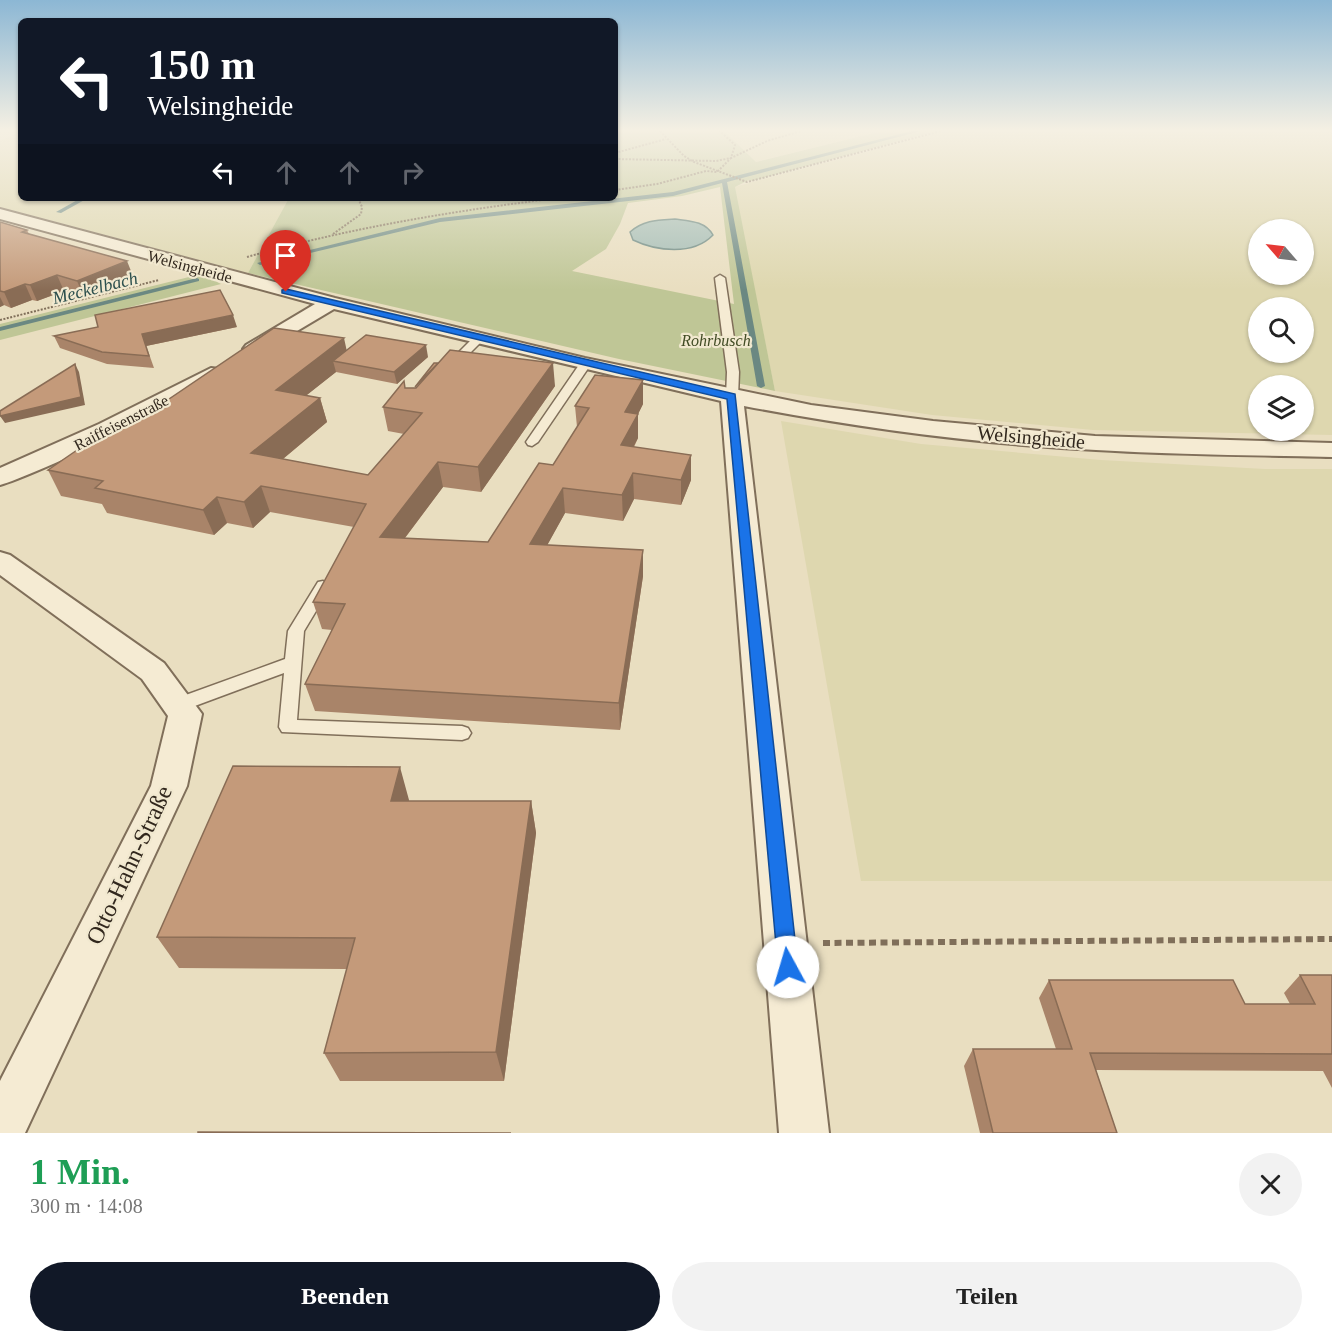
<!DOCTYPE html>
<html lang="de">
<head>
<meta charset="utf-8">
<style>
  :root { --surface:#fff; --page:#f2f2f2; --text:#222; --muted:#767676; --accent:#111827 }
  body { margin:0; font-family:"Times New Roman",serif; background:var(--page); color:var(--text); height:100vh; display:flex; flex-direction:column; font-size:22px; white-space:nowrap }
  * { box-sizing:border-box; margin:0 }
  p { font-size:20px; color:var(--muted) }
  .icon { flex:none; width:33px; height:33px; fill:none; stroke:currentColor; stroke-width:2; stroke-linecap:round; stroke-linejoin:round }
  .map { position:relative; height:1133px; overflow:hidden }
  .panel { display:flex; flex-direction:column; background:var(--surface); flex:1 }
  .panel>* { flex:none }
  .banner { position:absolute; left:18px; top:18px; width:600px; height:183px; border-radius:9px; box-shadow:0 2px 4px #0004; background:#111827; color:#fff; overflow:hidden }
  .needle { width:39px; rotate:298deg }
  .tools { position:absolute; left:1248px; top:219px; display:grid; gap:12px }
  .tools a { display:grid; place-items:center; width:66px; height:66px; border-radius:50%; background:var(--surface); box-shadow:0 2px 4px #0004; font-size:30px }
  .pin { position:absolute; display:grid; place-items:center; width:51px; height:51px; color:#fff; margin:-62px -26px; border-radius:50% 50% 50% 0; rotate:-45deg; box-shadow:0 0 6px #0007 }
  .pin .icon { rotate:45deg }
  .me { position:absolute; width:66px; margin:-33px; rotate:354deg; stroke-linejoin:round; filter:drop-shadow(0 0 4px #0008) }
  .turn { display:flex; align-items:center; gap:21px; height:126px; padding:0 30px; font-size:27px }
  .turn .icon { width:78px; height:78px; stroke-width:2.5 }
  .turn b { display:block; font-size:42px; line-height:51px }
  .lanes { display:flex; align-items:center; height:57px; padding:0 30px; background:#0003; justify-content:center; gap:30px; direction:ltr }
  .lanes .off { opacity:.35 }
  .round { display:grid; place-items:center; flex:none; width:63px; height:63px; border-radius:32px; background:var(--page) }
  .headline { display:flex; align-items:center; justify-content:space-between; height:102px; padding:0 30px }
  h1 { font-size:36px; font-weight:800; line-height:45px; color:#1e9e55 }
  .cta { display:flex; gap:12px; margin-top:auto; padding:12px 30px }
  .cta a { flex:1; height:69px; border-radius:36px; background:var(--accent); color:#fff; font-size:24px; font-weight:800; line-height:69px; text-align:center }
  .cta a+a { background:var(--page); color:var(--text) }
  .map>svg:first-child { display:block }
  .farmland { fill:#ded7af; fill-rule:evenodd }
  .green { fill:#bfc696; fill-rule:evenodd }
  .water { fill:#a3bcb5; stroke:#6b8882; stroke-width:1.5 }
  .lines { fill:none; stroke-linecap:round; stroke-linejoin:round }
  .stream { fill:#6b8882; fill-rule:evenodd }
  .service-casing { stroke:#806f5a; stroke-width:3 }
  .minor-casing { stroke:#806f5a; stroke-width:4 }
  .path-far1 { stroke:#806f5a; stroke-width:2; stroke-dasharray:2 1.5; stroke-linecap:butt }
  .path { stroke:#806f5a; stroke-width:6; stroke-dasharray:7 4.5; stroke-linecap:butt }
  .service { fill:#f5ebd3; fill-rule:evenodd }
  .minor { fill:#f5ebd3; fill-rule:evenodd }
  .wall { fill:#a98469 }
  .shaded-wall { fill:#896c55 }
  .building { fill:#c49a7a; stroke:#896c55; stroke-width:1.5 }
  .route { fill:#1a73e8; stroke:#114b97; stroke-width:1.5 }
  .labels { text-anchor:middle; stroke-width:4.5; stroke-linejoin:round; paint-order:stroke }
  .far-street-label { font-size:16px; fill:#31271d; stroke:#f1e8cf }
  .far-park-label { font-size:16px; font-style:italic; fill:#424c25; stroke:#f1e8cf }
  .far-water-label { font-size:18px; font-style:italic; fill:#2d504e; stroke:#f1e8cf }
  .street-label { font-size:20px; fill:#31271d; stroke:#f1e8cf }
  .near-street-label { font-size:24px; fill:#31271d; stroke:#f1e8cf }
</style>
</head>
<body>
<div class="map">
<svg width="1332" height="1133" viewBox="0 0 1332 1133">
  <rect width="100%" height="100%" fill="#e9dec0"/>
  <g class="farmland">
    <polygon points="21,131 21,198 289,198 248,273 0,207 0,141"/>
    <polygon points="724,131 882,131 755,162"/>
    <path d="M946,131H1332V435L1093,430L932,415L775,391L734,187ZM1258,230H1304V274H1258ZM1258,308H1304V352H1258ZM1258,386H1304V430H1258Z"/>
    <polygon points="781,421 921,444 1101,460 1265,469 1332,469 1332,881 861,881"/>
  </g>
  <g class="green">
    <path d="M615,131H724L756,162L882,131H936L752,181L749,180L735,187L775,391L619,359L248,273L289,198H615ZM720,187L734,304L572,271L606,249L620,224L628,203L682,196Z"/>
    <polygon points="201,274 221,284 0,340 0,324"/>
  </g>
  <path class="water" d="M675,219C690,221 705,221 713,235C693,256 656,251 633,240L630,232C643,220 658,220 675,219Z"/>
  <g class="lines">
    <g class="stream">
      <polygon points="912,131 921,131 727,182 765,386 761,388 757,386 722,183 673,196 440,222 260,265 257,263 440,218 673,192"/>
      <polygon points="81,198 88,198 61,213 56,212"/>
      <polygon points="197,278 199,279 199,281 0,331 0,327"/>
    </g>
    <defs>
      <g id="service">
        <polygon points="720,275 725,278 739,372 738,397 732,401 726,397 727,372 715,278"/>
        <polygon points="479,335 484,338 483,340 455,368 447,368 447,364 475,336"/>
        <polygon points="585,361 591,364 538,442 532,446 528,445 526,442 581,362"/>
        <polygon points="323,581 331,586 304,631 297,720 462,726 468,728 471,733 468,738 462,740 282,732 279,727 284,673 184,710 178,712 172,710 169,705 172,700 285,659 288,631 318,582"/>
      </g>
      <g id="minor">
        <path d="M0,209L335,298L585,358L811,405L933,421L1095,436L1332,443V457C1253,455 1174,455 1096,450C978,444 860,428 744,406L829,1133H779L721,401L334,309L260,353L253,355L246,353L243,349L246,345L315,304L0,219Z"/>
        <path d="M211,368L219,369L222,374C207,395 31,477 0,485V468L99,424Z"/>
        <polygon points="0,552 10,555 164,663 202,714 187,786 25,1133 0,1133 0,1081 151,786 168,716 142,679 0,575"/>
      </g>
    </defs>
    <use href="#service" class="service-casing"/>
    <use href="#minor" class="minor-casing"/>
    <g class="path-far1">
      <polyline points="660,131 684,156 694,162 747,182 941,131"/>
      <polyline points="615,153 666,139"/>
      <polyline points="615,159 716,161 731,158 767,141 801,131"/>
      <polyline points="615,190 657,184 706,171 717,172 731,158 735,145 720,131"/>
      <polyline points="333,234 361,214 362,207 358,198"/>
      <path d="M247,257C349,228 453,211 558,198"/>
      <polyline points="0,320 159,280"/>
    </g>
    <polyline class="path" points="823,943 1332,939"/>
    <use href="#service" class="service"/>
    <use href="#minor" class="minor"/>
  </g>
  <g class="wall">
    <polygon points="0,222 27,230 29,234 133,276 84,297 64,291 37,301 32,300 11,308 4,305 0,307"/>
    <polygon points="237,327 146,346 154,368 107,364 60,348 54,336"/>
    <polygon points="347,350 428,357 397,384 336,372 305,396 320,398 327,422 283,459 368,475 404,434 388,431 383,407 404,381 405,388 555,386 481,492 443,487 405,538 488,542 553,465 577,427 575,406 643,380 643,404 638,414 638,438 634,447 691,480 681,505 634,499 623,521 565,513 547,545 643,576 620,730 315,711 305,684 332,630 322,629 313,602 354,527 270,512 253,528 227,523 214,535 107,513 102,504 61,496 48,470 132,424"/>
    <polygon points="409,800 409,801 531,801 536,833 504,1081 340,1081 324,1053 347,969 179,968 157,937"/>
    <polygon points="1300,975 1332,975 1332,1088 1323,1071 1096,1070 1117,1133 980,1133 964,1066 973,1049 1056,1049 1039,998 1049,980 1245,1004 1290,1004 1284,993"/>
  </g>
  <g class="shaded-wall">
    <polygon points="127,261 133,276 84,297 77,281"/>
    <polygon points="57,275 64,291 37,301 30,285"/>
    <polygon points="25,284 32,300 11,308 4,292"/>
    <polygon points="0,297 4,305 0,307"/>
    <polygon points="233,315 237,327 146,346 154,368 142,334"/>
    <polygon points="344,338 349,361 333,361 336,372 283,414 276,390"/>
    <polygon points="426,345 428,357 397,384 394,372"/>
    <polygon points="553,363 555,386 481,492 478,467"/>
    <polygon points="75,364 79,372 85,405 5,423 0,416"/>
    <polygon points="643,380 643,404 638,414 638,438 621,470 621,445 625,412"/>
    <polygon points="320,398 327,422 260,478 251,453"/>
    <polygon points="691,455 691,480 681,505 681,480"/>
    <polygon points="438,462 443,487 386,563 380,537"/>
    <polygon points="633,473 634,499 623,521 622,495"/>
    <polygon points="261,486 270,512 253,528 244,502"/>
    <polygon points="563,488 565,513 533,571 530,544"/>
    <polygon points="217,497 227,523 214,535 203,510"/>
    <polygon points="643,550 643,576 620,730 619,703"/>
    <polygon points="400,767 409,800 401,833 391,801"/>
    <polygon points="531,801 536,833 504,1081 496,1052"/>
  </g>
  <g class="building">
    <polygon points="0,222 27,230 22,232 127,261 77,281 57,275 30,285 25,284 4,292 0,291"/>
    <polygon points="220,290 233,315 142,334 149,356 102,352 54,336 98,327 95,315"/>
    <polygon points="274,328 344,338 276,390 320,398 251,453 368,475 422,413 383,407 404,381 405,388 416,388 450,350 553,363 478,467 438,462 380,537 488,542 539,463 553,465 589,408 575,406 595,375 643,380 625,412 638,414 621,445 691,455 681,480 633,473 622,495 563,488 530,544 643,550 619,703 305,684 345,604 313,602 366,504 261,486 244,502 217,497 203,510 95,488 103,481 48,470 118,422 132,424"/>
    <polygon points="366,335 426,345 394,372 333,361"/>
    <polygon points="434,363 438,363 415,387"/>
    <polygon points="75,364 81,397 0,416 0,411"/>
    <polygon points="233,766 400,767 391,801 531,801 496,1052 324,1053 355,938 157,937"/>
    <polygon points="1300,975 1332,975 1332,1054 1090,1053 1117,1133 993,1133 973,1049 1072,1049 1049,980 1233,980 1245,1004 1315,1004"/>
    <polygon points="198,1132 511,1133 198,1133"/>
  </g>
  <linearGradient id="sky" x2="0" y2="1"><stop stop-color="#8cb7d4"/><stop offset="0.45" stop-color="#f5f0e3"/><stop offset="1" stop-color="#f5f0e3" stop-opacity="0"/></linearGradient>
  <rect width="1332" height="290" fill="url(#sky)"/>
  <polygon class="route" points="286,289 735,394 798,967 795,974 788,977 781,974 778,967 727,399 282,293 282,290"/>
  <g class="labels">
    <g class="far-street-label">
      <text transform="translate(190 266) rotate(15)" y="6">Welsingheide</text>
      <text transform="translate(121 422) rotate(-27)" y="6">Raiffeisenstraße</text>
    </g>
    <g class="far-park-label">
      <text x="716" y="346">Rohrbusch</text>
    </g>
    <g class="far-water-label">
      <text transform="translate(95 288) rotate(-14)" y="6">Meckelbach</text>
    </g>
    <g class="street-label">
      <text transform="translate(1031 437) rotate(5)" y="7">Welsingheide</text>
    </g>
    <g class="near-street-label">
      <text transform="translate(129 865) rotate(-65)" y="8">Otto-Hahn-Straße</text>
    </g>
  </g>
</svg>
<div class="tools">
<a><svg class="needle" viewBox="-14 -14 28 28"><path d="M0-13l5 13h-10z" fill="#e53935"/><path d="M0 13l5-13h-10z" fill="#767676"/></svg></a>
<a><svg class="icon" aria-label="search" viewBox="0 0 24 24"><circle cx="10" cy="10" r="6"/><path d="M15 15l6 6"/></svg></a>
<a><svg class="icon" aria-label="layers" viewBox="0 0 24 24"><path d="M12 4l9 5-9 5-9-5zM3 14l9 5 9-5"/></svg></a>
</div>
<div class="pin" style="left:286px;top:292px;background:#d93025"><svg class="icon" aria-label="arrive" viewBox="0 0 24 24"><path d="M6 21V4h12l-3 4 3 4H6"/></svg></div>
<svg class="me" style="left:788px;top:967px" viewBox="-20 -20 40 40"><circle r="19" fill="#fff"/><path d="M0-13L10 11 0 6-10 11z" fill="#1a73e8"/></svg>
<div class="banner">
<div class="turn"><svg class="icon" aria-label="left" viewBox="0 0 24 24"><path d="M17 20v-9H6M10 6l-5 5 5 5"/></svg><div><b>150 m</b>Welsingheide</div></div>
<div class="lanes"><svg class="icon" aria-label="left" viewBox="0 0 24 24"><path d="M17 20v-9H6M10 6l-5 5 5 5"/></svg><svg class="icon off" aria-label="ahead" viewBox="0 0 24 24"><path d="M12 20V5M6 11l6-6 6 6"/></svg><svg class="icon off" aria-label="ahead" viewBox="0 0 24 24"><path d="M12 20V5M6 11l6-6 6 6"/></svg><svg class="icon off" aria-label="right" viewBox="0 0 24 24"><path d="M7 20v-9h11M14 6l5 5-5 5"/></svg></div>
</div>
</div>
<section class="panel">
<div class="headline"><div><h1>1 Min.</h1><p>300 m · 14:08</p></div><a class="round"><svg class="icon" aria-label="close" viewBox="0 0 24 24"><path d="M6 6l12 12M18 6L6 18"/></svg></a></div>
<div class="cta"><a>Beenden</a><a>Teilen</a></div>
</section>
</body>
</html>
